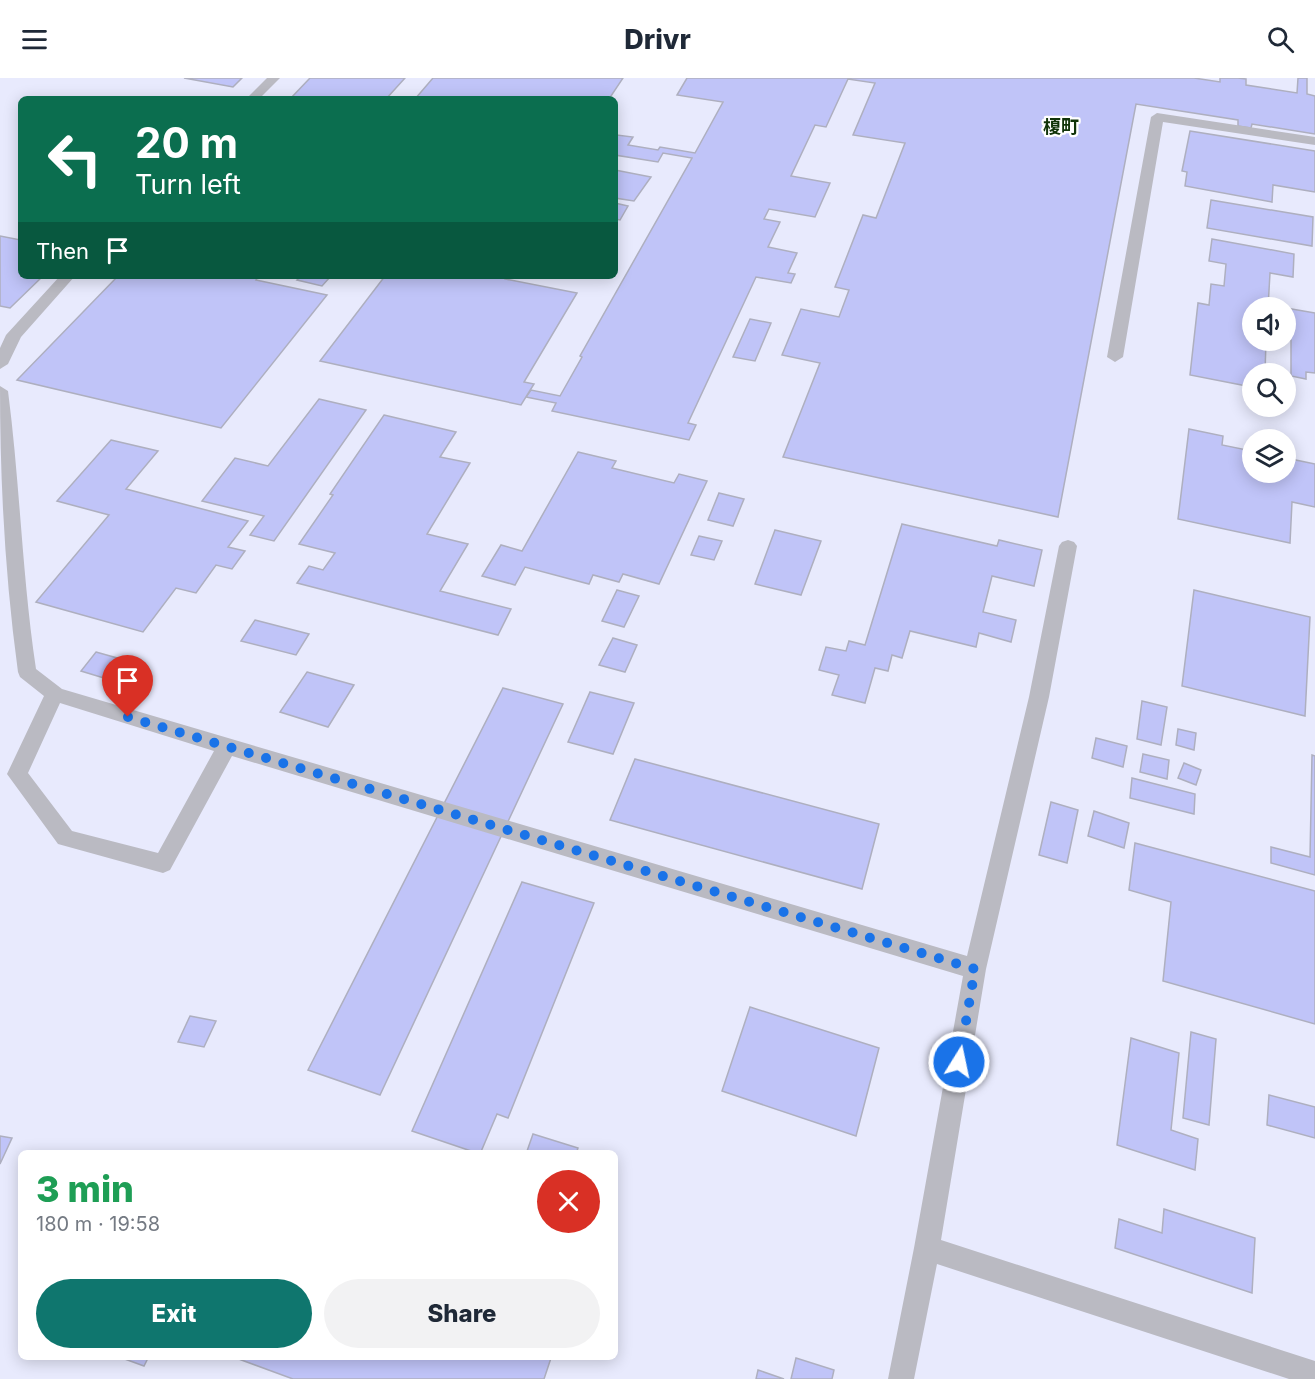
<!DOCTYPE html>
<html lang="en">
<head>
<meta charset="utf-8">
<style>
  :root { --surface:#fff; --page:#f2f2f3; --text:#1f2937; --muted:#747a83; --accent:#0f766e }
  body { margin:0; font-family:Inter,"Noto Sans JP",sans-serif; background:var(--page); color:var(--text); height:100vh; display:flex; flex-direction:column; font-size:22px; white-space:nowrap }
  * { box-sizing:border-box; margin:0 }
  p { font-size:20px; color:var(--muted) }
  .icon { flex:none; width:33px; height:33px; fill:none; stroke:currentColor; stroke-width:2; stroke-linecap:round; stroke-linejoin:round }
  .map { position:relative; flex:1; overflow:hidden }
  .panel { position:absolute; left:18px; top:1072px; width:600px; height:210px; display:flex; flex-direction:column; background:var(--surface); border-radius:9px; box-shadow:0 3px 15px #0003 }
  .panel>* { flex:none }
  .hud { position:absolute; left:18px; top:18px; width:600px; height:183px; border-radius:9px; box-shadow:0 3px 15px #0003; background:#0b6e4f; color:#fff; overflow:hidden }
  .buttons { position:absolute; left:1242px; top:219px; display:grid; gap:12px }
  .buttons a { display:grid; place-items:center; width:54px; height:54px; border-radius:50%; background:var(--surface); box-shadow:0 3px 15px #0003; font-size:30px }
  .pin { position:absolute; display:grid; place-items:center; width:51px; height:51px; color:#fff; margin:-62px -26px; border-radius:50% 50% 50% 0; rotate:-45deg; box-shadow:0 0 6px #0007 }
  .pin .icon { rotate:45deg }
  .me { position:absolute; width:66px; margin:-33px; rotate:10deg; stroke-linejoin:round; filter:drop-shadow(0 0 4px #0008) }
  .turn { display:flex; align-items:center; gap:21px; height:126px; padding:0 18px; font-size:27px }
  .turn .icon { width:78px; height:78px; stroke-width:2.5 }
  .turn b { display:block; font-size:42px; line-height:51px }
  .then { display:flex; align-items:center; height:57px; padding:0 18px; background:#0003; gap:12px; font-size:22px }
  .round { display:grid; place-items:center; flex:none; width:63px; height:63px; border-radius:32px; background:var(--page) }
  .overview { display:flex; align-items:center; justify-content:space-between; height:102px; padding:0 18px }
  h1 { font-size:36px; font-weight:800; line-height:45px; color:#1e9e55 }
  .button { display:flex; gap:12px; margin-top:auto; padding:12px 18px }
  .button a { flex:1; height:69px; border-radius:36px; background:var(--accent); color:#fff; font-size:24px; font-weight:800; line-height:69px; text-align:center }
  .button a+a { background:var(--page); color:var(--text) }
  header { display:flex; justify-content:space-between; align-items:center; height:78px; padding:0 18px; background:var(--surface); font-size:27px; font-weight:800 }
  .map>svg:first-child { display:block }
  .built { fill:#e8eafd; fill-rule:evenodd }
  .building { fill:#c0c4f8; stroke:#aeafbf; stroke-width:1.5 }
  .lines { fill:none; stroke-linecap:round; stroke-linejoin:round }
  .service { fill:#babac2; fill-rule:evenodd }
  .route { stroke:#1a73e8; stroke-width:10; stroke-dasharray:0 18 }
  .labels { text-anchor:middle; stroke-width:4.5; stroke-linejoin:round; paint-order:stroke }
  .far-neighbourhood-label { font-size:18px; font-weight:bold; fill:#113409; stroke:#fff }
</style>
</head>
<body>
<header><svg class="icon" aria-label="menu" viewBox="0 0 24 24"><path d="M4 6h16M4 12h16M4 18h16"/></svg>Drivr<svg class="icon" aria-label="search" viewBox="0 0 24 24"><circle cx="10" cy="10" r="6"/><path d="M15 15l6 6"/></svg></header>
<div class="map">
<svg width="1315" height="1301" viewBox="0 0 1315 1301">
  <rect width="100%" height="100%" fill="#f7f7fe"/>
  <path class="built" d="M0,0H1315V1301H0ZM21,21H615V198H21ZM1252,230H1286V262H1252ZM1252,296H1286V328H1252ZM1252,362H1286V394H1252ZM21,1076H615V1280H21Z"/>
  <g class="building">
    <polygon points="184,0 242,0 233,9"/>
    <polygon points="310,0 405,0 386,21 290,21"/>
    <polygon points="433,0 623,0 609,21 415,21"/>
    <polygon points="687,0 1194,0 1220,4 1220,0 1238,0 1246,1 1246,7 1297,15 1298,0 1307,0 1307,16 1315,18 1315,56 1252,46 1251,50 1238,48 1238,42 1136,26 1058,439 783,379 820,285 782,277 801,231 839,239 849,212 835,209 863,137 876,140 905,65 853,57 875,5 848,1 826,49 815,47 791,98 830,105 815,139 769,131 764,141 780,144 768,169 797,175 788,195 795,196 791,205 756,199 688,345 696,347 689,362 552,333 556,325 526,319 531,312 560,318 582,279 580,278 692,80 663,75 658,84 615,77 617,57 633,59 628,67 658,72 660,69 695,75 723,24 677,17"/>
    <polygon points="1190,53 1315,73 1315,114 1273,107 1272,124 1185,108 1187,94 1182,93"/>
    <polygon points="615,92 651,99 634,123 615,120"/>
    <polygon points="1211,122 1313,139 1312,168 1207,150"/>
    <polygon points="615,125 628,128 620,142 615,141"/>
    <polygon points="0,158 21,162 21,198 43,198 10,230 0,228"/>
    <polygon points="1212,161 1294,176 1293,199 1270,195 1268,230 1252,230 1252,262 1266,262 1265,296 1252,296 1252,309 1190,297 1198,225 1209,227 1211,206 1224,208 1226,186 1209,183"/>
    <polygon points="118,198 259,198 256,202 327,217 221,350 17,302"/>
    <polygon points="301,198 331,198 322,208 297,202"/>
    <polygon points="385,198 506,198 505,201 577,215 524,304 534,306 521,327 320,283"/>
    <polygon points="1286,230 1315,235 1315,295 1306,294 1306,301 1291,298 1291,262 1286,261"/>
    <polygon points="750,241 771,245 755,283 733,279"/>
    <polygon points="319,321 366,332 274,463 250,457 264,438 202,423 235,380 268,388"/>
    <polygon points="384,337 456,354 440,379 470,385 427,456 468,466 440,513 511,531 498,557 297,505 309,488 323,492 335,475 299,466 333,417 330,416"/>
    <polygon points="1189,351 1223,358 1222,367 1252,373 1252,394 1286,394 1286,380 1315,386 1315,429 1292,424 1290,465 1178,441"/>
    <polygon points="111,362 158,373 126,411 248,443 228,469 245,473 232,491 216,487 196,515 176,510 143,554 36,524 109,437 57,423"/>
    <polygon points="578,374 616,383 612,390 674,405 679,396 707,403 659,506 623,496 619,504 593,497 589,506 525,489 515,507 482,498 501,467 522,473"/>
    <polygon points="719,415 744,421 733,448 708,442"/>
    <polygon points="902,446 997,468 999,462 1042,472 1034,508 992,498 983,534 1016,542 1011,564 979,555 976,569 910,553 902,580 892,577 888,593 875,590 865,625 832,617 839,597 819,592 826,569 846,573 849,563 865,567"/>
    <polygon points="775,452 821,463 801,517 755,506"/>
    <polygon points="699,458 722,463 714,482 691,477"/>
    <polygon points="617,512 639,518 624,549 602,543"/>
    <polygon points="1194,512 1310,539 1305,638 1182,608"/>
    <polygon points="255,542 309,556 296,577 241,563"/>
    <polygon points="613,560 637,567 625,594 599,587"/>
    <polygon points="96,574 135,585 120,605 81,593"/>
    <polygon points="307,594 354,607 328,649 280,634"/>
    <polygon points="503,610 563,626 380,1017 308,992"/>
    <polygon points="590,614 634,625 613,676 568,664"/>
    <polygon points="1142,623 1167,629 1161,667 1137,661"/>
    <polygon points="1178,651 1196,655 1194,672 1176,667"/>
    <polygon points="1096,660 1127,668 1123,689 1092,680"/>
    <polygon points="1143,676 1169,682 1167,701 1140,694"/>
    <polygon points="1312,677 1315,678 1315,797 1271,785 1271,769 1310,779"/>
    <polygon points="635,681 879,746 862,811 610,742"/>
    <polygon points="1184,685 1201,692 1196,707 1178,700"/>
    <polygon points="1132,700 1195,716 1194,736 1130,720"/>
    <polygon points="1051,724 1078,732 1067,785 1039,777"/>
    <polygon points="1094,733 1129,745 1124,770 1088,758"/>
    <polygon points="1135,765 1315,813 1315,946 1163,903 1171,824 1129,812"/>
    <polygon points="522,804 594,825 508,1040 497,1036 480,1076 412,1053"/>
    <polygon points="750,929 879,970 856,1058 722,1013"/>
    <polygon points="190,938 216,943 204,969 178,964"/>
    <polygon points="1191,954 1216,961 1209,1047 1183,1040"/>
    <polygon points="1131,960 1179,975 1171,1052 1198,1061 1195,1092 1117,1067"/>
    <polygon points="1269,1017 1315,1029 1315,1060 1267,1047"/>
    <polygon points="533,1056 578,1070 576,1076 526,1076"/>
    <polygon points="0,1058 12,1060 0,1086"/>
    <polygon points="1164,1131 1255,1160 1252,1215 1115,1170 1119,1141 1162,1155"/>
    <polygon points="122,1280 148,1280 144,1288"/>
    <polygon points="236,1280 551,1280 544,1301 293,1301"/>
    <polygon points="796,1280 834,1292 832,1301 791,1301"/>
    <polygon points="758,1292 784,1301 756,1301"/>
  </g>
  <g class="lines">
    <g class="service">
      <polygon points="267,0 280,0 259,21 246,21"/>
      <polygon points="1157,35 1315,59 1315,67 1163,44 1123,279 1115,284 1107,279 1151,39"/>
      <polygon points="60,198 75,198 21,259 8,286 0,291 0,270 6,257"/>
      <path d="M0,308L8,313C20,405 22,498 36,591L62,611L967,878L1029,619L1059,468L1062,464L1068,462L1074,464L1077,468L1049,619L986,891L941,1162L1315,1283V1301H1289L937,1186L914,1301H888L914,1170L963,898L232,678L170,792L163,795L58,766L7,696L44,618L20,599L18,594C5,499 0,404 0,308ZM60,625L214,673L158,775L72,753L28,695Z"/>
    </g>
  </g>
  <g class="lines">
    <polyline class="route" points="128,639 975,891 959,984"/>
  </g>
  <g class="labels">
    <g class="far-neighbourhood-label">
      <text x="1061" y="55">榎町</text>
    </g>
  </g>
</svg>
<div class="buttons">
<a><svg class="icon" aria-label="sound" viewBox="0 0 24 24"><path d="M4 9h4l5-4v14l-5-4H4zM17 9q2 3 0 6"/></svg></a>
<a><svg class="icon" aria-label="search" viewBox="0 0 24 24"><circle cx="10" cy="10" r="6"/><path d="M15 15l6 6"/></svg></a>
<a><svg class="icon" aria-label="layers" viewBox="0 0 24 24"><path d="M12 4l9 5-9 5-9-5zM3 14l9 5 9-5"/></svg></a>
</div>
<div class="pin" style="left:128px;top:639px;background:#d93025"><svg class="icon" aria-label="arrive" viewBox="0 0 24 24"><path d="M6 21V4h12l-3 4 3 4H6"/></svg></div>
<svg class="me" style="left:959px;top:984px" viewBox="-20 -20 40 40"><circle r="17" fill="#1a73e8" stroke="#fff" stroke-width="3"/><path d="M0-11L8 9 0 5-8 9z" fill="#fff"/></svg>
<div class="hud">
<div class="turn"><svg class="icon" aria-label="left" viewBox="0 0 24 24"><path d="M17 20v-9H6M10 6l-5 5 5 5"/></svg><div><b>20 m</b>Turn left</div></div>
<div class="then">Then<svg class="icon" aria-label="arrive" viewBox="0 0 24 24"><path d="M6 21V4h12l-3 4 3 4H6"/></svg></div>
</div>
<section class="panel">
<div class="overview"><div><h1>3 min</h1><p>180 m · 19:58</p></div><a class="round" style="background:#d93025;color:#fff"><svg class="icon" aria-label="close" viewBox="0 0 24 24"><path d="M6 6l12 12M18 6L6 18"/></svg></a></div>
<div class="button"><a>Exit</a><a>Share</a></div>
</section>
</div>
</body>
</html>
